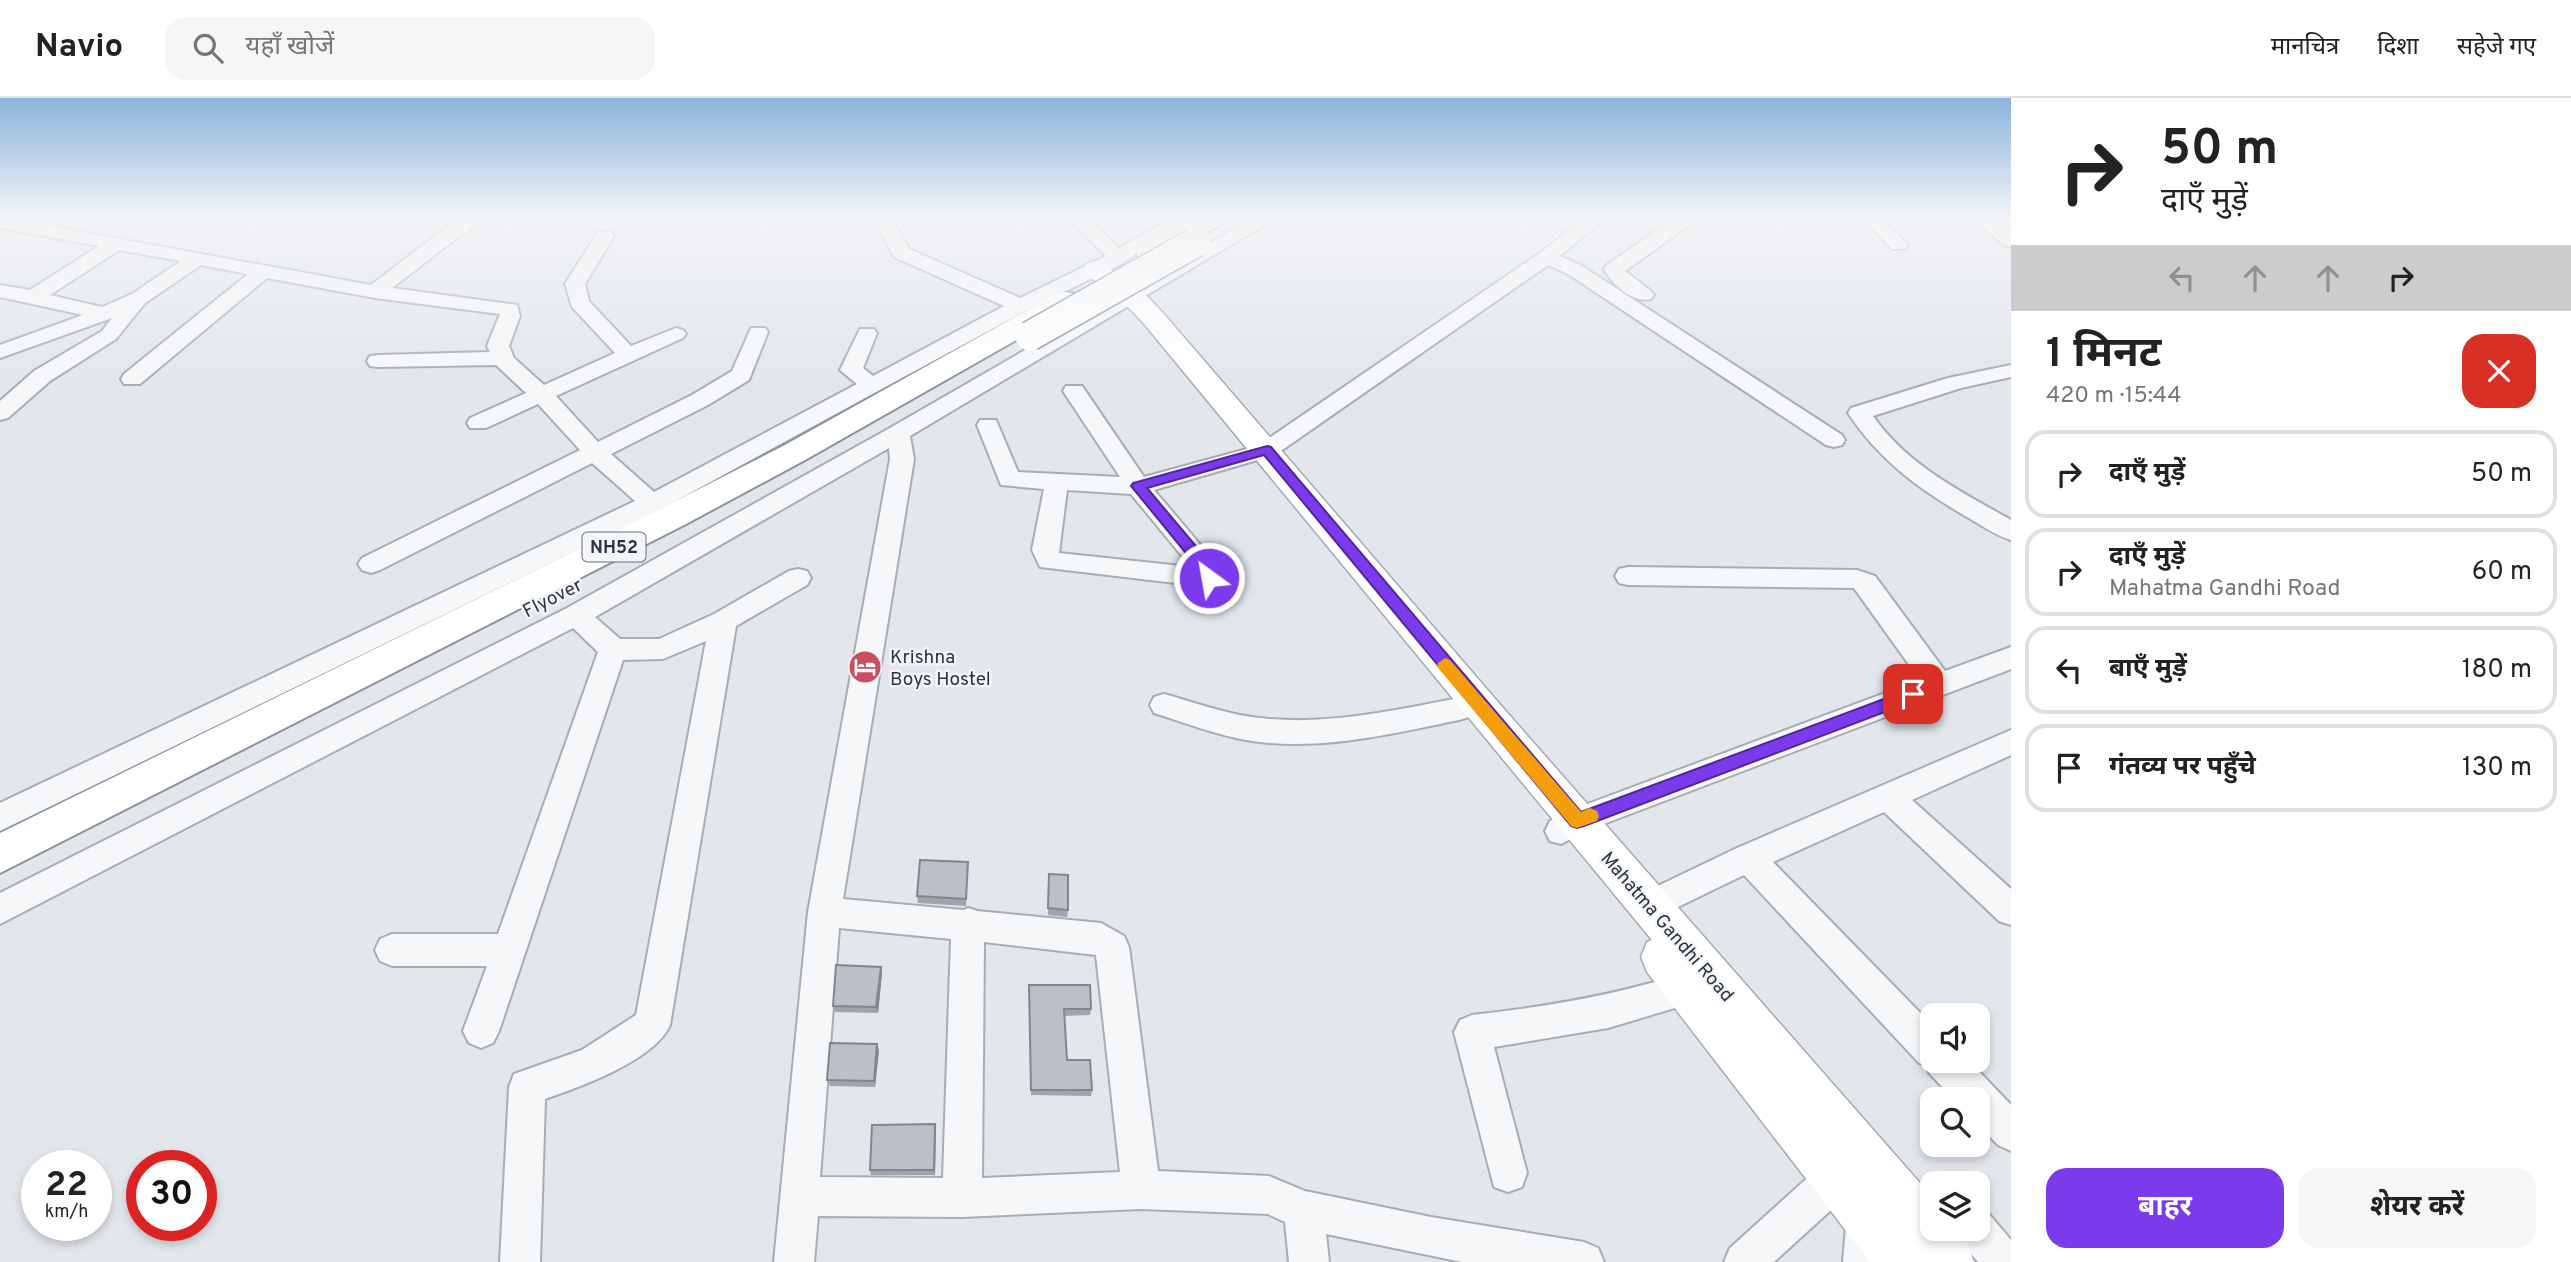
<!DOCTYPE html>
<html lang="hi">
<head>
<meta charset="utf-8">
<style>
  :root { --surface:#fff; --page:#f6f6f6; --text:#222; --muted:#767676; --line:#e0e0e0; --accent:#7c3aed }
  body { margin:0; font-family:Overpass,"Noto Sans Devanagari",sans-serif; background:var(--page); color:var(--text); height:100vh; display:flex; flex-direction:column; font-size:26px; white-space:nowrap }
  * { box-sizing:border-box; margin:0 }
  p { font-size:23px; color:var(--muted) }
  .icon { flex:none; width:38px; height:38px; fill:none; stroke:currentColor; stroke-width:2; stroke-linecap:round; stroke-linejoin:round }
  .map { position:relative; flex:1; overflow:hidden }
  .panel { display:flex; flex-direction:column; background:var(--surface); width:560px }
  .panel>* { flex:none }
  .hud { background:#fff; color:var(--text); overflow:hidden }
  .controls { position:absolute; left:1920px; top:905px; display:grid; gap:14px }
  .controls a { display:grid; place-items:center; width:70px; height:70px; border-radius:14px; background:var(--surface); box-shadow:0 4px 10px #0003; font-size:35px }
  .speed { position:absolute; left:21px; top:1052px; display:flex; gap:14px; font-size:35px; font-weight:700; text-align:center }
  .speed>* { display:grid; place-content:center; width:91px; height:91px; border-radius:50%; background:var(--surface); box-shadow:0 4px 10px #0003; line-height:1 }
  .speed small { font-size:18px; font-weight:400 }
  .speed .limit { border:10px solid #d22; background:#fff; color:#111 }
  .pin { position:absolute; display:grid; place-items:center; width:60px; height:60px; color:#fff; margin:-30px; border-radius:14px; box-shadow:0 4px 10px #0006 }
  .me { position:absolute; width:77px; margin:-38px; rotate:328deg; stroke-linejoin:round; filter:drop-shadow(0 0 5px #0008) }
  .turn { display:flex; align-items:center; gap:24px; height:147px; padding:0 35px; font-size:32px }
  .turn .icon { width:91px; height:91px; stroke-width:2.5 }
  .turn b { display:block; font-size:49px; line-height:60px }
  .lanes { display:flex; align-items:center; height:66px; padding:0 35px; background:#0003; justify-content:center; gap:35px; direction:ltr }
  .lanes .off { opacity:.35 }
  .round { display:grid; place-items:center; flex:none; width:74px; height:74px; border-radius:21px; background:var(--page) }
  .overview { display:flex; align-items:center; justify-content:space-between; height:119px; padding:0 35px }
  h1 { font-size:42px; font-weight:700; line-height:52px }
  .primary-button { display:flex; gap:14px; margin-top:auto; padding:14px 35px }
  .primary-button a { flex:1; height:80px; border-radius:21px; background:var(--accent); color:#fff; font-size:28px; font-weight:700; line-height:80px; text-align:center }
  .primary-button a+a { background:var(--page); color:var(--text) }
  ul { padding:0; list-style:none }
  li { display:flex; align-items:center; gap:21px; height:88px; margin:0 14px 10px; padding:0 21px; border:4px solid var(--line); border-radius:21px }
  li div { flex:1 }
  li b { display:block; font-size:26px }
  li em { font-style:normal }
  header { display:flex; align-items:center; gap:42px; box-sizing:border-box; height:98px; padding:0 35px; background:var(--surface); border-bottom:2px solid var(--line) }
  header strong { font-size:33px }
  nav { display:flex; gap:38px; margin-inline-start:auto; font-size:24px }
  .search { width:490px; height:63px; background:var(--page); display:flex; align-items:center; gap:18px; box-sizing:border-box; padding:0 24px; border-radius:21px; color:var(--muted); font-size:26px }
  main { display:flex; flex:1; min-height:0 }
  .map>svg:first-child { display:block }
  .lines { fill:none; stroke-linecap:round; stroke-linejoin:round }
  .minor-casing { stroke:#a8adb5; stroke-width:4 }
  .major-casing { stroke:#a3aab6; stroke-width:3 }
  .highway-casing { stroke:#8b93a1; stroke-width:4 }
  .minor { fill:#f6f7f9; fill-rule:evenodd }
  .major { fill:#fff; fill-rule:evenodd }
  .highway { fill:#fff; fill-rule:evenodd }
  .highway-bridge-casing { stroke:#8b93a1; stroke-width:32; stroke-linecap:butt }
  .highway-bridge { stroke:#fff; stroke-width:29 }
  .wall { fill:#a0a4ac }
  .shaded-wall { fill:#82868c }
  .building { fill:#babfc8; stroke:#82868c; stroke-width:2 }
  .route { fill:#7c3aed; stroke:#51269a; stroke-width:2 }
  .slow { fill:#f59e0b }
  .labels { text-anchor:middle; stroke-width:5; stroke-linejoin:round; paint-order:stroke }
  .shield { fill:#f3f5f8; stroke:#676d79; stroke-width:2 }
  .shield-label { font-size:18px; font-weight:bold; fill:#2b3343 }
  .street-label { font-size:19px; fill:#2b3343; stroke:#f3f5f8 }
  .poi-label { font-size:19px; fill:#2b3343; stroke:#f3f5f8; text-anchor:start }
</style>
</head>
<body>
<header>
<strong>Navio</strong>
<div class="search"><svg class="icon" aria-label="search" viewBox="0 0 24 24"><circle cx="10" cy="10" r="6"/><path d="M15 15l6 6"/></svg>यहाँ खोजें</div>
<nav><a>मानचित्र</a><a>दिशा</a><a>सहेजे गए</a></nav>
</header>
<main>
<div class="map">
<svg width="2011" height="1164" viewBox="0 0 2011 1164">
  <rect width="100%" height="100%" fill="#e3e6eb"/>
  <g class="lines">
    <defs>
      <g id="minor">
        <path d="M0,119L371,187L439,135L467,119H489L453,143L392,190L517,207L520,218L509,248L514,260L544,287L615,255L572,209L565,186L598,134H612L614,138L585,186L589,203L631,248L676,230L683,232L686,236L683,240L556,298L598,344L692,297L732,273L751,230H765L768,234L749,282L708,307L611,356L654,394L857,286L840,272L860,231H874L877,235L863,270L873,278L1004,208L894,159L873,119H891L909,151L1020,200L1106,158L1068,119H1087L1119,150L1175,119H1198L1142,151L1123,165L1027,212L661,411L0,733V705L635,403L592,365L380,472L371,475L362,472L358,466L362,460L580,352L538,306L486,330H470L467,325L470,320L526,295L496,267L378,269L370,268L367,263L370,258L378,257L490,254L487,248L500,216L375,200L267,180L140,286H124L121,281L124,276L248,176L201,167L145,205L116,241L50,283L8,320L0,322V303L34,273L102,233L112,220L0,260V247L83,217L0,199V187L30,192L99,148L0,130ZM119,152L181,163L132,196L102,209L50,197Z"/>
        <path d="M1256,119H1278L910,338L914,361L843,801L963,812L968,810L977,813L1101,825L1124,838L1129,849L1158,1073L1269,1078L1305,1093L1431,1119L1584,1144L1598,1150L1604,1164H1462L1326,1136L1329,1164H1289L1285,1124L1268,1116L1141,1111L962,1119L818,1118L814,1164H774L808,814L890,361L889,350L595,519L620,541H659L714,516L789,473L798,471L807,473L811,480L807,487L736,528L670,927C655,962 580,989 545,1001L540,1164H500L509,989L514,976L582,952L636,917L706,543L663,561L623,562L499,933L493,945L481,950L469,945L463,933L487,868H392L380,863L375,852L380,841L392,836H498L598,554L573,530L0,826V795L567,510L890,330ZM839,830L951,841L943,1080L820,1079ZM984,844L1096,857L1120,1074L982,1080Z"/>
        <path d="M1586,119H1606L1560,158L1582,168L1842,337L1845,342L1842,347L1834,349L1826,347L1568,176L1548,167L1275,357L1154,392L1215,464L1222,480L1218,487L1209,489L1040,469L1032,452L1044,391L1001,387L977,327L980,322H996L1018,374L1120,379L1063,293L1066,288H1082L1144,379L1243,352L1259,347L1540,155ZM1067,392L1131,396L1191,469L1059,455Z"/>
        <path d="M1676,119H1694L1695,123L1625,173L1651,193L1654,197L1651,201C1633,206 1612,186 1604,171L1607,167Z"/>
        <polygon points="1862,119 1881,119 1908,147 1906,151 1892,151"/>
        <polygon points="1971,119 1991,119 2011,134 2011,149 2004,147"/>
        <path d="M2011,267V279L1961,290L1873,318C1907,367 1960,393 2011,422V442C1995,437 1981,427 1967,419C1919,391 1879,362 1848,315L1851,310L1948,280Z"/>
        <polygon points="1628,469 1857,472 1875,478 1945,573 2011,549 2011,571 1588,732 1561,746 1550,743 1545,733 1550,723 1566,714 1920,582 1854,490 1628,487 1619,485 1615,478 1619,471"/>
        <path d="M1164,596C1193,604 1222,615 1252,619C1321,629 1391,613 1459,600L1469,603L1473,611L1469,619L1459,622C1391,636 1321,653 1252,643C1219,638 1186,625 1154,615L1150,607L1154,599Z"/>
        <polygon points="2011,632 2011,657 1912,702 2011,791 2011,827 1999,823 1884,714 1773,764 1932,927 1932,962 1968,962 2011,1007 2011,1053 1998,1047 1978,1026 1978,1001 1954,1001 1929,975 1926,967 1919,965 1744,777 1651,822 1639,817 1635,807 1639,797 1737,750"/>
        <path d="M1688,874L1700,878L1705,890L1700,902L1688,906L1608,930L1494,949L1527,1075L1522,1089L1508,1094L1494,1089L1454,934L1460,922L1472,917C1546,909 1617,897 1688,874Z"/>
        <polygon points="1838,1060 1852,1065 1857,1079 1852,1093 1774,1164 1724,1164 1730,1150 1824,1065"/>
        <polygon points="1867,1097 1881,1103 1887,1117 1883,1164 1843,1164 1847,1117 1853,1103"/>
        <polygon points="1978,1111 1989,1116 2011,1142 2011,1164 1978,1164 1961,1144 1955,1130 1978,1130"/>
      </g>
      <polygon id="major" points="1095,163 1104,166 1149,200 1163,215 1504,611 1926,1092 1932,1100 1932,1130 1955,1130 1967,1145 1974,1164 1870,1164 1647,874 1641,859 1647,844 1652,842 1145,227 1131,212 1086,176 1082,171 1086,166"/>
      <g id="highway">
        <polygon points="1198,119 1229,119 1225,124 1158,162 1149,164 1140,162 1136,156 1140,150"/>
        <polygon points="1066,194 1076,196 1080,202 1076,208 805,362 686,426 0,775 0,735 662,410 783,348 1056,196"/>
      </g>
    </defs>
    <use href="#minor" class="minor-casing"/>
    <use href="#major" class="major-casing"/>
    <use href="#highway" class="highway-casing"/>
    <use href="#minor" class="minor"/>
    <use href="#major" class="major"/>
    <use href="#highway" class="highway"/>
    <defs>
      <polyline id="highway-bridge" points="1030,238 1196,144"/>
    </defs>
    <use href="#highway-bridge" class="highway-bridge-casing"/>
    <use href="#highway-bridge" class="highway-bridge"/>
  </g>
  <g class="wall">
    <polygon points="968,764 966,808 918,805 917,798"/>
    <polygon points="1049,776 1068,812 1067,819 1048,817"/>
    <polygon points="882,875 878,915 835,914 833,908"/>
    <polygon points="1029,893 1091,911 1090,917 1064,918 1067,962 1092,992 1091,998 1031,997"/>
    <polygon points="879,952 875,989 830,988 827,982"/>
    <polygon points="935,1026 935,1077 871,1077 870,1072"/>
  </g>
  <g class="shaded-wall">
    <polygon points="881,869 882,875 878,915 876,909"/>
    <polygon points="877,946 879,952 875,989 874,983"/>
    <polygon points="935,1026 936,1032 935,1077 934,1072"/>
  </g>
  <g class="building">
    <polygon points="920,762 968,764 966,801 917,798"/>
    <polygon points="1049,776 1068,777 1068,812 1048,810"/>
    <polygon points="836,867 881,869 876,909 833,908"/>
    <polygon points="1029,887 1090,887 1091,911 1064,911 1067,962 1090,962 1092,992 1031,992"/>
    <polygon points="830,945 877,946 874,983 827,982"/>
    <polygon points="935,1026 934,1072 870,1072 872,1027"/>
  </g>
  <linearGradient id="sky" x2="0" y2="1"><stop stop-color="#8bb4dc"/><stop offset="0.42" stop-color="#f2f4f6"/><stop offset="1" stop-color="#f2f4f6" stop-opacity="0"/></linearGradient>
  <rect width="2011" height="282" fill="url(#sky)"/>
  <polygon class="route" points="1267,348 1271,349 1581,714 1908,592 1913,590 1921,596 1919,601 1584,728 1577,730 1571,728 1264,357 1147,390 1211,466 1217,480 1209,486 1204,484 1199,471 1131,388 1133,385"/>
  <polygon class="slow" points="1445,560 1450,562 1581,714 1590,710 1597,713 1599,718 1597,723 1577,730 1571,728 1439,571 1437,566"/>
  <defs>
    <symbol id="hotel-disc" viewBox="-11 -11 22 22"><circle r="9.5" fill="#ca4e5e" stroke="#f3f5f8"/><path d="M-6-4.5h1.5V1H6V5H4.5V3h-9V5H-6ZM-4 0a1.8 1.8 0 1 1 3.6 0ZM.5 0V-2.5h3Q6-2.5 6 0Z" fill="#fff"/></symbol>
  </defs>
  <g fill-rule="evenodd">
    <use href="#hotel-disc" x="846" y="550" width="38" height="38"/>
  </g>
  <g class="labels">
    <rect class="shield" x="582.5" y="434.5" width="63" height="29" rx="5"/>
    <g class="shield-label">
      <text x="614" y="455">NH52</text>
    </g>
    <g class="street-label">
      <text transform="translate(552 499) rotate(-27)" y="7">Flyover</text>
      <text transform="translate(1668 828) rotate(49)" y="7">Mahatma Gandhi Road</text>
    </g>
    <g class="poi-label">
      <text x="890" y="565">Krishna<tspan x="890" dy="22">Boys Hostel</tspan></text>
    </g>
  </g>
</svg>
<div class="controls">
<a><svg class="icon" aria-label="sound" viewBox="0 0 24 24"><path d="M4 9h4l5-4v14l-5-4H4zM17 9q2 3 0 6"/></svg></a>
<a><svg class="icon" aria-label="search" viewBox="0 0 24 24"><circle cx="10" cy="10" r="6"/><path d="M15 15l6 6"/></svg></a>
<a><svg class="icon" aria-label="layers" viewBox="0 0 24 24"><path d="M12 4l9 5-9 5-9-5zM3 14l9 5 9-5"/></svg></a>
</div>
<div class="speed"><div>22<small>km/h</small></div><div class="limit">30</div></div>
<div class="pin" style="left:1913px;top:596px;background:#d93025"><svg class="icon" aria-label="arrive" viewBox="0 0 24 24"><path d="M6 21V4h12l-3 4 3 4H6"/></svg></div>
<svg class="me" style="left:1209px;top:480px" viewBox="-20 -20 40 40"><circle r="17" fill="#7c3aed" stroke="#fff" stroke-width="3"/><path d="M0-11L8 9 0 5-8 9z" fill="#fff"/></svg>
</div>
<section class="panel">
<div class="hud">
<div class="turn"><svg class="icon" aria-label="right" viewBox="0 0 24 24"><path d="M7 20v-9h11M14 6l5 5-5 5"/></svg><div><b>50 m</b>दाएँ मुड़ें</div></div>
<div class="lanes"><svg class="icon off" aria-label="left" viewBox="0 0 24 24"><path d="M17 20v-9H6M10 6l-5 5 5 5"/></svg><svg class="icon off" aria-label="ahead" viewBox="0 0 24 24"><path d="M12 20V5M6 11l6-6 6 6"/></svg><svg class="icon off" aria-label="ahead" viewBox="0 0 24 24"><path d="M12 20V5M6 11l6-6 6 6"/></svg><svg class="icon" aria-label="right" viewBox="0 0 24 24"><path d="M7 20v-9h11M14 6l5 5-5 5"/></svg></div>
</div>
<div class="overview"><div><h1>1 मिनट</h1><p>420 m · 15:44</p></div><a class="round" style="background:#d93025;color:#fff"><svg class="icon" aria-label="close" viewBox="0 0 24 24"><path d="M6 6l12 12M18 6L6 18"/></svg></a></div>
<ul>
<li><svg class="icon" aria-label="right" viewBox="0 0 24 24"><path d="M7 20v-9h11M14 6l5 5-5 5"/></svg><div><b>दाएँ मुड़ें</b></div><em>50 m</em></li>
<li><svg class="icon" aria-label="right" viewBox="0 0 24 24"><path d="M7 20v-9h11M14 6l5 5-5 5"/></svg><div><b>दाएँ मुड़ें</b><p>Mahatma Gandhi Road</p></div><em>60 m</em></li>
<li><svg class="icon" aria-label="left" viewBox="0 0 24 24"><path d="M17 20v-9H6M10 6l-5 5 5 5"/></svg><div><b>बाएँ मुड़ें</b></div><em>180 m</em></li>
<li><svg class="icon" aria-label="arrive" viewBox="0 0 24 24"><path d="M6 21V4h12l-3 4 3 4H6"/></svg><div><b>गंतव्य पर पहुँचे</b></div><em>130 m</em></li>
</ul>
<div class="primary-button"><a>बाहर</a><a>शेयर करें</a></div>
</section>
</main>
</body>
</html>
